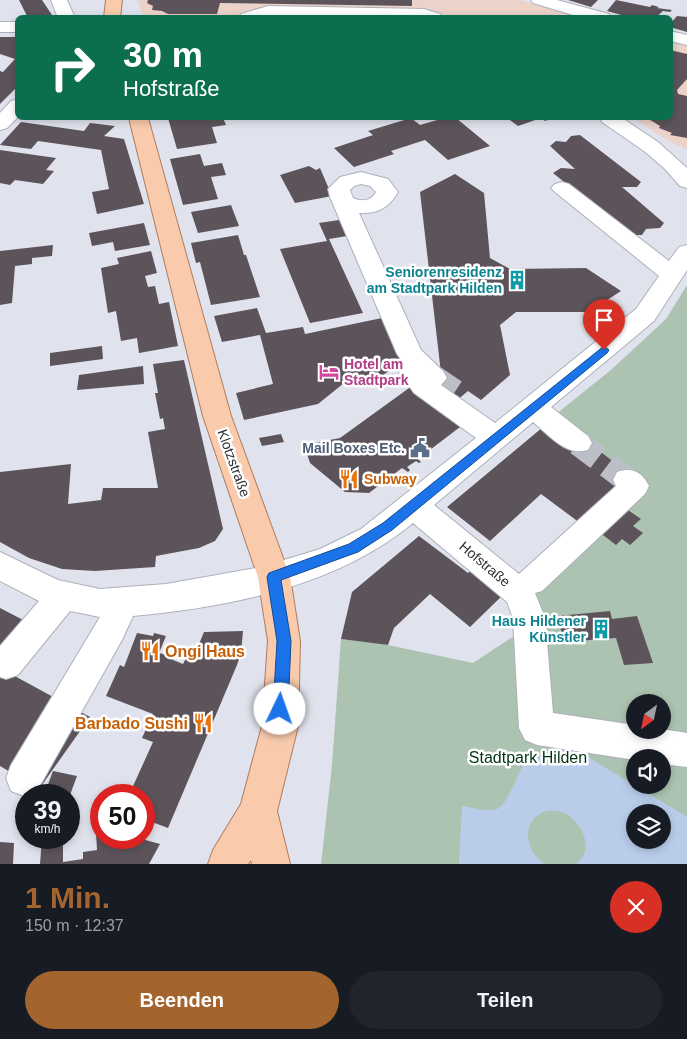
<!DOCTYPE html>
<html lang="de">
<head>
<meta charset="utf-8">
<style>
  :root { --surface:#171b24; --page:#20242c; --text:#f1f3f6; --muted:#9ea1a6; --accent:#a4642d }
  body { margin:0; font-family:Helvetica,sans-serif; background:var(--page); color:var(--text); height:100vh; display:flex; flex-direction:column; font-size:19px; white-space:nowrap }
  * { box-sizing:border-box; margin:0 }
  p { font-size:16px; color:var(--muted) }
  .icon { flex:none; width:28px; height:28px; fill:none; stroke:currentColor; stroke-width:2; stroke-linecap:round; stroke-linejoin:round }
  .map { position:relative; height:864px; overflow:hidden }
  .sheet { display:flex; flex-direction:column; background:var(--surface); flex:1 }
  .sheet>* { flex:none }
  .hud { position:absolute; left:15px; top:15px; width:658px; height:105px; border-radius:8px; box-shadow:0 2px 8px #0003; background:#0b6e4f; color:#fff; overflow:hidden }
  .needle { width:32px; rotate:213deg }
  .tools { position:absolute; left:626px; top:694px; display:grid; gap:10px }
  .tools a { display:grid; place-items:center; width:45px; height:45px; border-radius:50%; background:var(--surface); box-shadow:0 2px 8px #0003; font-size:25px }
  .speed { position:absolute; left:15px; top:784px; display:flex; gap:10px; font-size:25px; font-weight:700; text-align:center }
  .speed>* { display:grid; place-content:center; width:65px; height:65px; border-radius:50%; background:var(--surface); box-shadow:0 2px 8px #0003; line-height:1 }
  .speed small { font-size:12px; font-weight:400 }
  .speed .limit { border:8px solid #d22; background:#fff; color:#111 }
  .pin { position:absolute; display:grid; place-items:center; width:42px; height:42px; color:#fff; margin:-51px -21px; border-radius:50% 50% 50% 0; rotate:-45deg; box-shadow:0 0 5px #0007 }
  .pin .icon { rotate:45deg }
  .me { position:absolute; width:55px; margin:-28px; rotate:3deg; stroke-linejoin:round; filter:drop-shadow(0 0 4px #0008) }
  .turn { display:flex; align-items:center; gap:18px; height:105px; padding:0 25px; font-size:22px }
  .turn .icon { width:65px; height:65px; stroke-width:2.5 }
  .turn b { display:block; font-size:35px; line-height:42px }
  .round { display:grid; place-items:center; flex:none; width:52px; height:52px; border-radius:26px; background:var(--page) }
  .headline { display:flex; align-items:center; justify-content:space-between; height:85px; padding:0 25px }
  h1 { font-size:30px; font-weight:700; line-height:38px; color:var(--accent) }
  .primary-button { display:flex; gap:10px; margin-top:auto; padding:10px 25px }
  .primary-button a { flex:1; height:58px; border-radius:30px; background:var(--accent); color:#fff; font-size:20px; font-weight:700; line-height:58px; text-align:center }
  .primary-button a+a { background:var(--page); color:var(--text) }
  .map>svg:first-child { display:block }
  .commercial { fill:#ecd3ca }
  .green { fill:#abc3b0; fill-rule:evenodd }
  .water { fill:#b9cdeb; fill-rule:evenodd }
  .building { fill:#5c545a }
  .lines { fill:none; stroke-linecap:round; stroke-linejoin:round }
  .minor-tunnel { stroke:#bcbfc8; stroke-width:25; stroke-dasharray:25 12; stroke-linecap:butt }
  .minor-casing { stroke:#adb0ba; stroke-width:2 }
  .major-casing { stroke:#af7d5e; stroke-width:2 }
  .minor { fill:#fff; fill-rule:evenodd }
  .major { fill:#f9caac; fill-rule:evenodd }
  .route { fill:#1a73e8; stroke:#114b97 }
  .labels { text-anchor:middle; stroke-width:5; stroke-linejoin:round; paint-order:stroke }
  .culture-label { font-size:14px; font-weight:bold; fill:#0d838f; stroke:#fff; text-anchor:end }
  .hotel-label { font-size:14px; font-weight:bold; fill:#b23c85; stroke:#fff; text-anchor:start }
  .service-label { font-size:14px; font-weight:bold; fill:#4e5e75; stroke:#fff; text-anchor:end }
  .street-label { font-size:14px; fill:#2e2f33; stroke:#fff }
  .food-label { font-size:14px; font-weight:bold; fill:#c56008; stroke:#fff; text-anchor:start }
  .near-food-label { font-size:16px; font-weight:bold; fill:#c56008; stroke:#fff; text-anchor:start }
  .near-park-label { font-size:16px; fill:#003415; stroke:#fff }
</style>
</head>
<body>
<div class="map">
<svg width="687" height="864" viewBox="0 0 687 864">
  <rect width="100%" height="100%" fill="#e0e3ed"/>
  <g class="commercial">
    <polygon points="137,0 520,0 583,17 169,18 142,14"/>
    <polygon points="670,42 687,46 687,149 670,142 633,118 670,118"/>
  </g>
  <path class="green" d="M687,285V864H321L332,765L341,639L388,645L473,663L520,632L548,643L530,597L647,488L555,415L612,369L666,319ZM635,702H662V730H635ZM635,758H662V785H635ZM635,812H662V840H635Z"/>
  <path class="water" d="M570,746L687,817V864H576C603,843 567,796 538,815C532,819 528,827 528,835C528,847 535,857 544,864H459L462,806C472,807 488,813 497,809C507,805 519,773 524,762ZM635,812H662V840H635Z"/>
  <g class="building">
    <polygon points="19,0 42,0 54,18 28,18"/>
    <polygon points="148,0 412,0 412,6 220,3 217,14 168,14 162,11 152,10 153,6 147,3"/>
    <polygon points="568,0 598,0 591,7"/>
    <polygon points="616,0 650,7 652,5 659,7 657,8 672,10 670,12 663,11 655,18 632,18 607,11"/>
    <polygon points="677,16 687,17 687,32 670,27 670,24"/>
    <polygon points="0,37 18,37 18,86 0,104 0,71 3,72 15,59 0,54"/>
    <polygon points="670,50 687,54 687,79 677,90 678,94 687,96 687,138 670,135 672,133 659,128 660,126 647,118 670,118"/>
    <polygon points="168,118 223,118 226,125 212,127 217,143 177,149"/>
    <polygon points="411,118 420,125 444,118 456,118 490,146 448,160 425,140 391,151 394,154 354,167 334,148 373,135 368,131"/>
    <polygon points="507,118 553,118 545,121 541,118 518,126"/>
    <polygon points="21,122 84,131 90,123 115,126 104,136 124,139 144,204 97,214 92,192 109,189 101,150 38,141 31,149 0,145"/>
    <polygon points="580,135 641,182 637,187 622,187 664,223 660,228 646,229 642,235 630,235 553,173 561,168 575,169 550,146 556,141 566,142 571,136"/>
    <polygon points="0,150 56,158 46,170 54,171 43,184 15,180 10,185 0,183"/>
    <polygon points="200,154 204,166 222,163 226,175 211,177 218,199 183,205 170,159"/>
    <polygon points="309,166 316,170 320,168 332,196 295,203 280,175"/>
    <polygon points="455,174 484,193 490,258 510,269 586,268 621,291 589,312 516,312 500,325 510,375 481,400 468,391 456,401 453,421 460,427 418,459 421,462 419,463 416,461 407,467 410,470 408,472 402,468 369,493 345,492 310,463 304,445 340,438 416,383 441,373 420,192"/>
    <polygon points="231,205 239,226 198,233 191,212"/>
    <polygon points="339,220 347,236 329,239 363,313 310,323 280,249 327,241 319,223"/>
    <polygon points="144,223 150,245 115,251 113,242 92,246 89,233"/>
    <polygon points="238,235 244,255 246,255 260,297 211,305 200,262 196,263 191,243"/>
    <polygon points="53,245 52,256 32,258 32,264 15,266 12,303 0,305 0,251"/>
    <polygon points="151,251 157,273 145,276 148,287 155,286 159,304 169,302 178,346 139,353 137,338 121,341 116,311 108,313 101,268 119,264 117,258"/>
    <polygon points="257,308 266,333 303,327 305,334 382,318 403,360 373,383 344,383 318,404 244,420 236,393 273,384 260,335 222,342 214,316"/>
    <polygon points="102,346 103,359 50,366 50,353"/>
    <polygon points="184,360 223,529 215,541 199,548 156,556 155,567 95,571 62,569 29,558 0,542 0,472 71,464 68,504 101,500 103,488 158,488 148,432 165,429 163,418 160,419 155,393 158,393 153,364"/>
    <polygon points="143,366 144,384 77,390 79,375"/>
    <polygon points="543,427 583,438 632,476 580,523 541,494 490,541 447,507"/>
    <polygon points="281,434 284,442 262,446 259,438"/>
    <polygon points="625,508 641,519 633,526 643,533 630,545 622,539 616,545 599,532"/>
    <polygon points="419,536 468,573 473,568 505,593 470,627 430,594 394,628 388,645 341,639 352,592"/>
    <polygon points="0,608 27,622 0,654"/>
    <polygon points="610,611 612,619 637,616 653,663 624,665 616,638 564,642 557,616"/>
    <polygon points="243,631 241,653 237,665 168,828 144,819 144,795 129,795 153,742 142,738 153,714 106,696 120,665 124,667 137,633 153,636 154,633 166,636 159,653 174,657 173,660 183,664 190,650 196,651 204,632"/>
    <polygon points="0,668 90,717 39,789 0,766"/>
    <polygon points="53,771 77,776 70,795 44,795"/>
    <polygon points="101,830 101,838 138,838 160,844 149,864 40,864 42,838 63,838 63,862 83,859 83,852 97,850 96,832"/>
    <polygon points="0,842 14,843 13,864 0,864"/>
  </g>
  <g class="lines">
    <g class="minor-tunnel">
      <polyline points="434,378 461,396"/>
      <polyline points="578,443 627,480"/>
    </g>
    <defs>
      <g id="minor">
        <polygon points="51,0 67,0 75,18 58,18"/>
        <polygon points="531,0 557,0 609,14 611,18 583,18 533,3"/>
        <polygon points="268,6 424,9 440,14 442,18 239,18 241,14"/>
        <rect x="0" y="22" width="18" height="10"/>
        <polygon points="670,31 687,35 687,45 670,41"/>
        <polygon points="18,99 18,117 7,128 0,130 0,113 11,101"/>
        <polygon points="600,118 622,118 658,142 687,168 687,188 680,186 664,168 644,151 602,122"/>
        <path d="M361,172L388,179L398,192C389,208 377,214 359,213L421,350L443,371L447,378L441,385L495,423L636,309L659,276L555,192L551,188L555,184L562,182L569,184L669,261L679,247L687,245V270L654,321L551,407L588,436L592,443L588,450C566,457 549,435 533,422L434,505L519,574L616,486L613,480L617,472C632,467 642,472 649,486L645,494L542,591L535,593L545,618L553,713L635,725V730L662,729L687,733V767L662,764V758H635V760L537,745L525,740L519,728L513,618L507,602L413,523C337,586 230,607 133,616L122,640L37,791L24,796L11,791L6,778L11,765L100,617L70,611L18,675L6,679L0,677V646L39,601L0,581V552L58,580L100,589L166,584L261,567L320,549L361,529L476,438L414,393L399,372L405,365L397,354L330,197L328,189L340,177ZM361,184L370,186L376,192C371,201 362,202 353,198L350,190L354,186Z"/>
      </g>
      <g id="major">
        <polygon points="106,0 122,0 120,18 104,18"/>
        <polygon points="129,118 148,118 231,416 290,577 300,641 298,726 277,811 290,864 252,864 251,860 248,864 208,864 213,850 241,804 262,726 268,641 258,577 203,416"/>
      </g>
    </defs>
    <use href="#minor" class="minor-casing"/>
    <use href="#major" class="major-casing"/>
    <use href="#minor" class="minor"/>
    <use href="#major" class="major"/>
  </g>
  <polygon class="route" points="604,346 609,350 607,353 392,530 358,552 281,580 291,641 288,709 286,714 280,716 275,714 273,709 277,641 267,577 269,573 349,544 383,523"/>
  <defs>
    <symbol id="building-bare" viewBox="-9 -9 18 18"><path d="M-4-6H4V6H1V3H-1V6H-4ZM-2.5-4.3h1.7v1.8h-1.7ZM.8-4.3h1.7v1.8H.8ZM-2.5-1h1.7V.8h-1.7ZM.8-1h1.7V.8H.8Z" fill="#0f9aa8" stroke="#fff" stroke-width="2.5" paint-order="stroke"/></symbol>
    <symbol id="hotel-bare" viewBox="-9 -9 18 18"><path d="M-6-4.5h1.5V1H6V5H4.5V3h-9V5H-6ZM-4 0a1.8 1.8 0 1 1 3.6 0ZM.5 0V-2.5h3Q6-2.5 6 0Z" fill="#d1479c" stroke="#fff" stroke-width="2.5" paint-order="stroke"/></symbol>
    <symbol id="civic-bare" viewBox="-9 -9 18 18"><path d="M-.6-6.5H3V-4.5H.6V-3L4-1V1h2V6H-6V1h2V-1L-.6-3ZM-1.2 2.5V6h2.4V2.5Z" fill="#5c6f8a" stroke="#fff" stroke-width="2.5" paint-order="stroke"/></symbol>
    <symbol id="restaurant-bare" viewBox="-9 -9 18 18"><path d="M-5-6h1v4h1v-4h1v4h1v-4h1v5L-1.5 .5V6h-2V.5L-5-1ZM5-6V6H3V1.5H1.5Q1.5-4 5-6Z" fill="#e8710a" stroke="#fff" stroke-width="2.5" paint-order="stroke"/></symbol>
  </defs>
  <g fill-rule="evenodd">
    <use href="#building-bare" x="503" y="266" width="28" height="28"/>
    <use href="#hotel-bare" x="315" y="358" width="28" height="28"/>
    <use href="#civic-bare" x="406" y="434" width="28" height="28"/>
    <use href="#restaurant-bare" x="335" y="465" width="28" height="28"/>
    <use href="#building-bare" x="587" y="615" width="28" height="28"/>
    <use href="#restaurant-bare" x="136" y="637" width="28" height="28"/>
    <use href="#restaurant-bare" x="189" y="709" width="28" height="28"/>
  </g>
  <g class="labels">
    <g class="culture-label">
      <text x="502" y="277">Seniorenresidenz<tspan x="502" dy="16">am Stadtpark Hilden</tspan></text>
      <text x="586" y="626">Haus Hildener<tspan x="586" dy="16">Künstler</tspan></text>
    </g>
    <g class="hotel-label">
      <text x="344" y="369">Hotel am<tspan x="344" dy="16">Stadtpark</tspan></text>
    </g>
    <g class="service-label">
      <text x="405" y="453">Mail Boxes Etc.</text>
    </g>
    <g class="street-label">
      <text transform="translate(234 463) rotate(70)" y="5">Klotzstraße</text>
      <text transform="translate(485 564) rotate(40)" y="5">Hofstraße</text>
    </g>
    <g class="food-label">
      <text x="364" y="484">Subway</text>
    </g>
    <g class="near-food-label">
      <text x="165" y="657">Ongi Haus</text>
      <text x="188" y="729" text-anchor="end">Barbado Sushi</text>
    </g>
    <g class="near-park-label">
      <text x="528" y="763">Stadtpark Hilden</text>
    </g>
  </g>
</svg>
<div class="tools">
<a><svg class="needle" viewBox="-14 -14 28 28"><path d="M0-13l5 13h-10z" fill="#e53935"/><path d="M0 13l5-13h-10z" fill="#9ea1a6"/></svg></a>
<a><svg class="icon" aria-label="sound" viewBox="0 0 24 24"><path d="M4 9h4l5-4v14l-5-4H4zM17 9q2 3 0 6"/></svg></a>
<a><svg class="icon" aria-label="layers" viewBox="0 0 24 24"><path d="M12 4l9 5-9 5-9-5zM3 14l9 5 9-5"/></svg></a>
</div>
<div class="speed"><div>39<small>km/h</small></div><div class="limit">50</div></div>
<div class="pin" style="left:604px;top:350px;background:#d93025"><svg class="icon" aria-label="arrive" viewBox="0 0 24 24"><path d="M6 21V4h12l-3 4 3 4H6"/></svg></div>
<svg class="me" style="left:280px;top:709px" viewBox="-20 -20 40 40"><circle r="19" fill="#fff"/><path d="M0-13L10 11 0 6-10 11z" fill="#1a73e8"/></svg>
<div class="hud">
<div class="turn"><svg class="icon" aria-label="right" viewBox="0 0 24 24"><path d="M7 20v-9h11M14 6l5 5-5 5"/></svg><div><b>30 m</b>Hofstraße</div></div>
</div>
</div>
<section class="sheet">
<div class="headline"><div><h1>1 Min.</h1><p>150 m · 12:37</p></div><a class="round" style="background:#d93025;color:#fff"><svg class="icon" aria-label="close" viewBox="0 0 24 24"><path d="M6 6l12 12M18 6L6 18"/></svg></a></div>
<div class="primary-button"><a>Beenden</a><a>Teilen</a></div>
</section>
</body>
</html>
